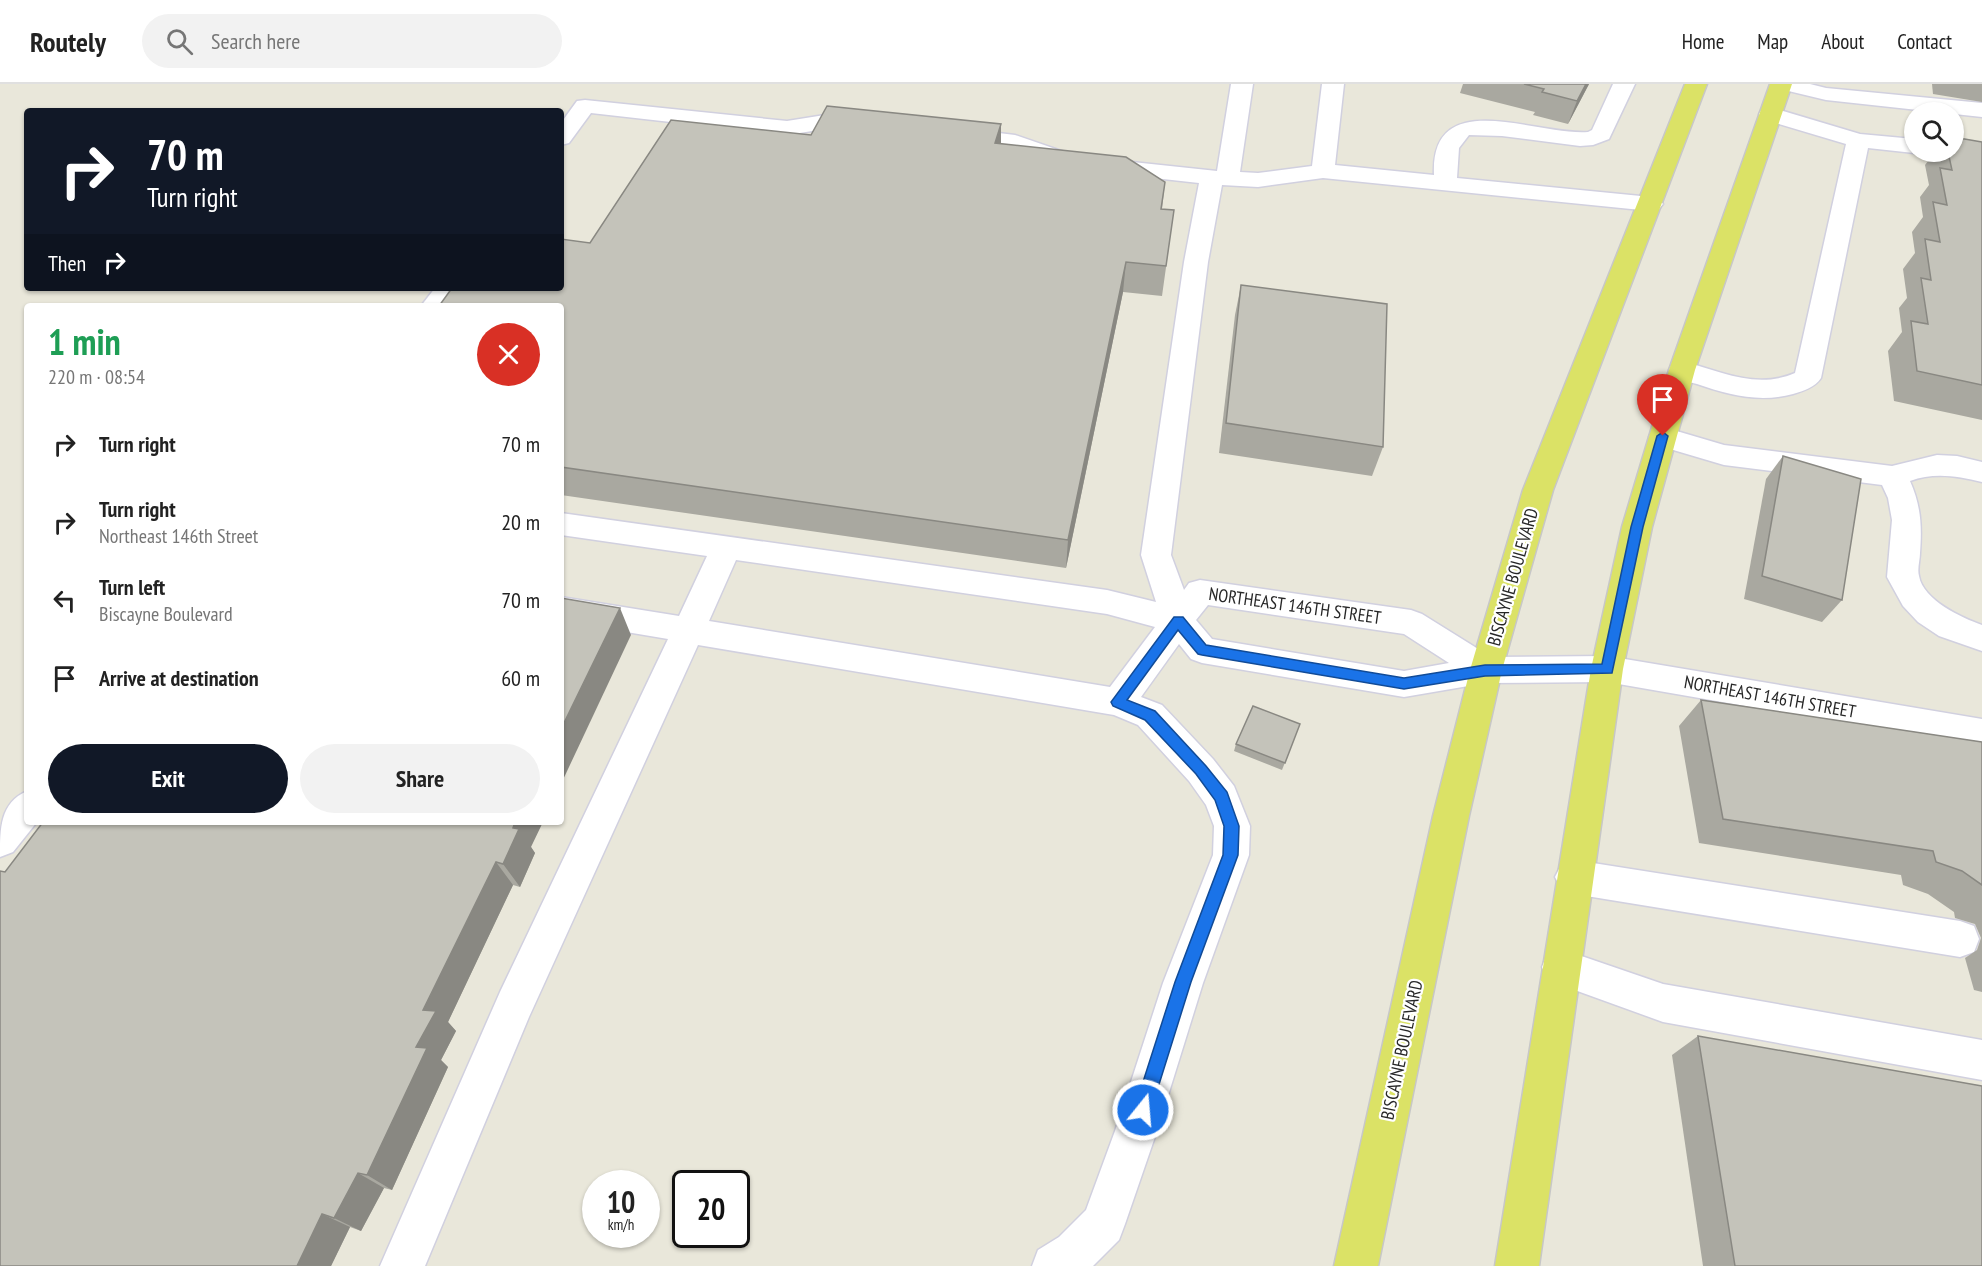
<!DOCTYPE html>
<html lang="en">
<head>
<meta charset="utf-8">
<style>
  :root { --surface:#fff; --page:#f2f2f2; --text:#222; --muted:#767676; --line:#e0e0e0; --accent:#111827 }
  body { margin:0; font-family:"PT Sans Narrow",sans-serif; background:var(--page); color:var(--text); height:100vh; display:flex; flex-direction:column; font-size:22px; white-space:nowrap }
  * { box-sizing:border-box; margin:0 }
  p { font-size:20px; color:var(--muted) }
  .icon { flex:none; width:33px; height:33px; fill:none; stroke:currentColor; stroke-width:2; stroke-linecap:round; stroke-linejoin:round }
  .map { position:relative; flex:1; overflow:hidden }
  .details { position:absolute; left:24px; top:219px; width:540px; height:522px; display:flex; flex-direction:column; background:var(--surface); border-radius:6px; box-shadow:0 2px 4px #0004 }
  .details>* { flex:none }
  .hud { position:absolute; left:24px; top:24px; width:540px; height:183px; border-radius:6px; box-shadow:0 2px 4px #0004; background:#111827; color:#fff; overflow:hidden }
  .controls { position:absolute; left:1904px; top:18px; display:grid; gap:12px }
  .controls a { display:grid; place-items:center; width:60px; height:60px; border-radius:50%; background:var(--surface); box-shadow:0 2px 4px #0004; font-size:30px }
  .speed { position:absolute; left:582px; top:1086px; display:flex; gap:12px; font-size:30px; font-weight:700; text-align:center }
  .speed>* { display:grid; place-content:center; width:78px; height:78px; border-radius:50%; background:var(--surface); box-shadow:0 2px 4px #0004; line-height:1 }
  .speed small { font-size:15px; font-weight:400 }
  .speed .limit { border:3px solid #111; border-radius:9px; background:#fff; color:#111 }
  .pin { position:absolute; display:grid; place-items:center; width:51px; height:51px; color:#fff; margin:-62px -26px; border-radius:50% 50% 50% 0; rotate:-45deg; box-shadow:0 0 6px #0007 }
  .pin .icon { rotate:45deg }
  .me { position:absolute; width:66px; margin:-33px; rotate:17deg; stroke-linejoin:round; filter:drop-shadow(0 0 4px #0008) }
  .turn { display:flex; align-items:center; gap:21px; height:126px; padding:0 24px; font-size:27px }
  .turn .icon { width:78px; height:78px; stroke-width:2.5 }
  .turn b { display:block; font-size:42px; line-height:51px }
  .then { display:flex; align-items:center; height:57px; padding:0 24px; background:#0003; gap:12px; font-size:22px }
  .round { display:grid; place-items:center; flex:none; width:63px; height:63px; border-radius:32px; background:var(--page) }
  .head { display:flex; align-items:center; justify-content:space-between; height:102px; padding:0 24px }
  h1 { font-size:36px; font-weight:700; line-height:45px; color:#1e9e55 }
  .action { display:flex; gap:12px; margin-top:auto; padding:12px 24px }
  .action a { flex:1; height:69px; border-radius:36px; background:var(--accent); color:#fff; font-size:24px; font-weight:700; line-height:69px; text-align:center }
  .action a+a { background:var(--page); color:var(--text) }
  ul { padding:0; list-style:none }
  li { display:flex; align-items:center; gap:18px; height:78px; padding:0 24px }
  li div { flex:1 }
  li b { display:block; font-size:22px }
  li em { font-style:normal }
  header { display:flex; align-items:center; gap:36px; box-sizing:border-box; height:84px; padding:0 30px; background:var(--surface); border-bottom:2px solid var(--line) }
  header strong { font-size:28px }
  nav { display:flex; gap:33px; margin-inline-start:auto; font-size:21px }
  .search { width:420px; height:54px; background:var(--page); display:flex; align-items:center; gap:15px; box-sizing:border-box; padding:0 21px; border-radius:33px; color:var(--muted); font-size:22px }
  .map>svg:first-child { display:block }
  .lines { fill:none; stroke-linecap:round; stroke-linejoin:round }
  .minor-casing { stroke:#d1d0df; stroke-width:3 }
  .major-casing { stroke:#c7c7c7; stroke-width:3 }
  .minor { fill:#fff; fill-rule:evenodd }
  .major { fill:#dbe266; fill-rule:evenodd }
  .wall { fill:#a9a8a0 }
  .shaded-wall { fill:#898882 }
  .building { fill:#c4c3ba; stroke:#898882; stroke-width:1.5 }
  .route { fill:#1a73e8; stroke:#114b97; stroke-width:1.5 }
  .labels { text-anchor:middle; stroke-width:4.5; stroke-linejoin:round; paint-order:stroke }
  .street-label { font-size:18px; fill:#272727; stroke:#fff }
</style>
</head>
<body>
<header>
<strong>Routely</strong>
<div class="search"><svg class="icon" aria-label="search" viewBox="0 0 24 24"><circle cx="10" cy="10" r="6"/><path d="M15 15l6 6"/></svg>Search here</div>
<nav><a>Home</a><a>Map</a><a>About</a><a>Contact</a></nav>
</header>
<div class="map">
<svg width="1982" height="1182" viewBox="0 0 1982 1182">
  <rect width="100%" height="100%" fill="#e9e7da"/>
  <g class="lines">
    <defs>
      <g id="minor">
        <path d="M1231,0H1253L1240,88L1258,89L1312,82L1322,0H1344L1335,81L1434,91C1430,0 1536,52 1588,48L1592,46L1613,0H1635L1609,55L1593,61L1580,62L1502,52L1469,51L1459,64L1457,94L1651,113L1659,115L1663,120L1659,125L1651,127L1323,94L1258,103L1222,101L1208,178L1171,471L1184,506L1189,499L1200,496L1411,526L1422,530L1491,573L1607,572L1982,635V663L1607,598L1486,599L1404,613L1202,579L1191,575L1179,560L1141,613L1162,621L1213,675L1234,702L1250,742L1249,771L1203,899L1157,1047L1125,1140L1119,1156L1093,1182H1032L1038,1166L1059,1153L1086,1126L1115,1047L1163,899L1213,771L1214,742L1206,721L1189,697L1138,641L1114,631L698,561L529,933L425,1182H380L500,908L668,555L561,537V513L679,532L707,472L561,451V429L1107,506L1156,518L1141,471L1184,178L1199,99L1073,85L1012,64L958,58L950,56L947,51L950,46L958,44L1015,51L1076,72L1217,87ZM736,476L1107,530L1155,543L1110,603L709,537ZM1208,521L1404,550L1449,579L1404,587L1212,555L1196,536Z"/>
        <polygon points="1772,0 1810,0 1826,4 1982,19 1982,33 1826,16 1776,4"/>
        <polygon points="585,16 787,37 831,30 870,35 873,40 870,45 862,47 831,44 787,51 591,29 569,59 561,61 561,39 577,17"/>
        <path d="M1770,23L1860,50L1914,55V68H1919L1914,69L1868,64L1821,294C1815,303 1804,307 1793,310C1759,319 1729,311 1697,300C1686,297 1674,295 1669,286L1672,280L1682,277C1720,287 1756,306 1795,289L1846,60L1762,35L1759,30L1762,25Z"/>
        <polygon points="435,204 461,204 447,222 421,222"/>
        <path d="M1663,343L1724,361L1892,382L1937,371L1957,372L1982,378V398C1957,392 1934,388 1910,397C1921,422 1922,442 1920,469C1920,476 1917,485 1919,492C1923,516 1962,534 1982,541V567L1939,552L1918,538L1903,522L1887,493L1892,436L1888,414L1882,401L1724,381L1653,360L1649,353L1653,346Z"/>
        <path d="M27,707V738H37L13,768L0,773C0,744 0,719 27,707Z"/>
        <polygon points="1574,776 1960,837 1974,842 1979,855 1974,868 1960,873 1574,810 1561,805 1555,793 1561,781"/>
        <polygon points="1561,865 1663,900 1982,956 1982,996 1663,938 1547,896 1542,883 1547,870"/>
      </g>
      <g id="major">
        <polygon points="1685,0 1707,0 1553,406 1502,586 1469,732 1378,1182 1334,1182 1433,732 1470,586 1523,406"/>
        <polygon points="1770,0 1792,0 1695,286 1652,443 1623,585 1539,1182 1495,1182 1591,585 1622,443 1669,286"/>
      </g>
    </defs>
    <use href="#minor" class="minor-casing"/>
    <use href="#major" class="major-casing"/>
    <use href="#minor" class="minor"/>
    <use href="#major" class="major"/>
  </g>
  <g class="wall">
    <polygon points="1463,0 1589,0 1568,40 1533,31 1535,28 1460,9"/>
    <polygon points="1932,0 1982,0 1982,18 1933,10"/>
    <polygon points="811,51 1001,60 1165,98 1162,125 1174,126 1162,212 1123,208 1066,484 561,411 561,222 590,159"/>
    <polygon points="1982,58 1982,336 1894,317 1888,267 1902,248 1899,224 1907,214 1903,185 1915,169 1912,148 1923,133 1920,113 1929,101 1925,81 1935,68 1953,68"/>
    <polygon points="1241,201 1383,363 1372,392 1219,369 1235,231"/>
    <polygon points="1783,372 1842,516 1822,538 1744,515 1766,395"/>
    <polygon points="1701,616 1982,658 1982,908 1974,906 1965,874 1977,866 1981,854 1975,840 1955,834 1954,828 1928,810 1903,801 1901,791 1699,759 1679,642"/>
    <polygon points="1300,640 1282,686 1234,667 1236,660"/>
    <polygon points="531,763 535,769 520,803 513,801 448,938 456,947 441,976 448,983 392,1106 384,1104 361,1147 350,1143 331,1182 5,788"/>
    <polygon points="1698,952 1982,1182 1703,1182 1672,971"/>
  </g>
  <g class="shaded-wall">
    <polygon points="1586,0 1589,0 1568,40 1577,17"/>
    <polygon points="1001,40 1001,69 995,59"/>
    <polygon points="1126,178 1123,208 1066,484 1068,456"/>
    <polygon points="620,524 631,551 561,700 561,645"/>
    <polygon points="515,738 543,738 531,763 535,769 520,803 503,780 513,744"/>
    <polygon points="496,778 513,801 448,938 456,947 441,976 448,983 392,1106 367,1091 416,963 423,926"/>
    <polygon points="358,1089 384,1104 361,1147 334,1134"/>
    <polygon points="322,1130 350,1143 331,1182 297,1182"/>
  </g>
  <g class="building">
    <polygon points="1524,0 1586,0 1577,17 1542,8 1544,5"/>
    <polygon points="827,22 1001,40 995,59 1126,73 1165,98 1161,125 1174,126 1166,182 1126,178 1068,456 561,383 561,222 439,222 452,204 561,204 561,155 590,159 671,36 811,51"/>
    <polygon points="1953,53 1982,58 1982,301 1917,287 1911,237 1928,240 1921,194 1931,196 1925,155 1940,158 1933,118 1947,121 1940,84 1952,86 1948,68 1953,68"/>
    <polygon points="1241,201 1387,220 1383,363 1226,339"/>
    <polygon points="1783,372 1861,395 1842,516 1762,492"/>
    <polygon points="561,514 620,524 561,645"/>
    <polygon points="1701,616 1982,658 1982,801 1962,787 1936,778 1933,767 1723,735"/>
    <polygon points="1253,622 1300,640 1285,679 1236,660"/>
    <polygon points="43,738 515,738 513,744 519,745 503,780 496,778 423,926 436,927 416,963 427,964 367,1091 358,1089 334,1134 322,1130 297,1182 0,1182 0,787 5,788"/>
    <polygon points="1698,952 1982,1002 1982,1182 1735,1182"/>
  </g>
  <polygon class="route" points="1663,348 1668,352 1643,443 1612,589 1485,592 1404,605 1202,571 1198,570 1178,546 1127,616 1155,627 1206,682 1227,708 1239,742 1238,771 1191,898 1151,1026 1149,1032 1143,1035 1136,1032 1134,1026 1175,898 1223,771 1224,742 1215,716 1196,690 1145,636 1113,622 1111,618 1174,533 1183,533 1206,561 1404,594 1485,581 1602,580 1631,443 1657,352"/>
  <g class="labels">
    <g class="street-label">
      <text transform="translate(1513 493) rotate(-74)" y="6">BISCAYNE BOULEVARD</text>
      <text transform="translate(1295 522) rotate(8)" y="6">NORTHEAST 146TH STREET</text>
      <text transform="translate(1770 613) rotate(10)" y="6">NORTHEAST 146TH STREET</text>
      <text transform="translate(1402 966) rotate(-78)" y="6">BISCAYNE BOULEVARD</text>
    </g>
  </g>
</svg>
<div class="controls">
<a><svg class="icon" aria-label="search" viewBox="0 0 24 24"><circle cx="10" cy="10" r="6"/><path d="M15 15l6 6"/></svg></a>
</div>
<div class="speed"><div>10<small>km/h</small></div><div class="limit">20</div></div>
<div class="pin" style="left:1663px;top:352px;background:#d93025"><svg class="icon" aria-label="arrive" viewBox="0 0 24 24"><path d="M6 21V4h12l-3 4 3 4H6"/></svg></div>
<svg class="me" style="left:1143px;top:1026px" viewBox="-20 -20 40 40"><circle r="17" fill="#1a73e8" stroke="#fff" stroke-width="3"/><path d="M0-11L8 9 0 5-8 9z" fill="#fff"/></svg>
<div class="hud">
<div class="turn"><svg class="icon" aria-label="right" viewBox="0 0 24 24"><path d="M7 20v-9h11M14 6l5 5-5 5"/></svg><div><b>70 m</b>Turn right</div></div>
<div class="then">Then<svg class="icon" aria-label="right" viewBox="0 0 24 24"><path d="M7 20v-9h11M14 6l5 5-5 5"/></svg></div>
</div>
<section class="details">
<div class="head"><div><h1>1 min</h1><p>220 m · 08:54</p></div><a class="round" style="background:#d93025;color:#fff"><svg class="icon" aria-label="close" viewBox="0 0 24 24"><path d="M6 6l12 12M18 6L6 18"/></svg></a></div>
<ul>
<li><svg class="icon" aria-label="right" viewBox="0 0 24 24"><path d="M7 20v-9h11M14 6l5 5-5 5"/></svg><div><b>Turn right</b></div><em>70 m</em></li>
<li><svg class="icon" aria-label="right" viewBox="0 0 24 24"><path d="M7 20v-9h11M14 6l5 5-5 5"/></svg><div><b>Turn right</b><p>Northeast 146th Street</p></div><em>20 m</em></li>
<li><svg class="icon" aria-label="left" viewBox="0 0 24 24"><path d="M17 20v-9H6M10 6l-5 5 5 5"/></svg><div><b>Turn left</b><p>Biscayne Boulevard</p></div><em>70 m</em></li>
<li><svg class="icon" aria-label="arrive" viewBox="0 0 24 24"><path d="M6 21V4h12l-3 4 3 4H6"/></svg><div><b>Arrive at destination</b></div><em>60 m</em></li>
</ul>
<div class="action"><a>Exit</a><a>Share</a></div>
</section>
</div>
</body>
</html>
